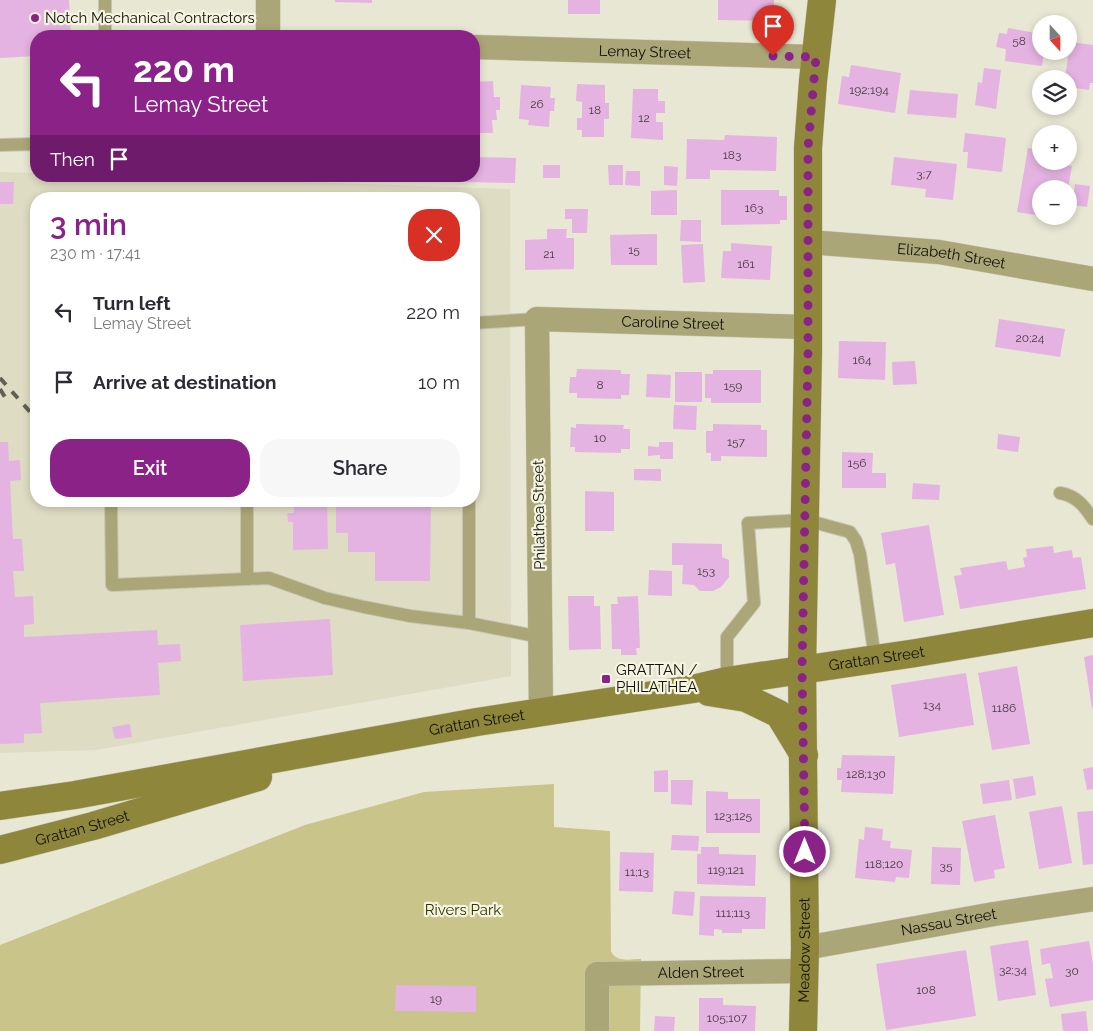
<!DOCTYPE html>
<html lang="en">
<head>
<meta charset="utf-8">
<style>
  :root { --surface:#fff; --page:#f7f7f7; --text:#2b2b33; --muted:#7c7c81; --accent:#8b2288 }
  body { margin:0; font-family:Raleway,sans-serif; background:var(--page); color:var(--text); height:100vh; display:flex; flex-direction:column; font-size:19px; white-space:nowrap }
  * { box-sizing:border-box; margin:0 }
  p { font-size:16px; color:var(--muted) }
  .icon { flex:none; width:28px; height:28px; fill:none; stroke:currentColor; stroke-width:2; stroke-linecap:round; stroke-linejoin:round }
  .map { position:relative; flex:1; overflow:hidden }
  .drawer { position:absolute; left:30px; top:192px; width:450px; height:315px; display:flex; flex-direction:column; background:var(--surface); border-radius:20px; box-shadow:0 2px 8px #0003 }
  .drawer>* { flex:none }
  .guide { position:absolute; left:30px; top:30px; width:450px; height:152px; border-radius:20px; box-shadow:0 2px 8px #0003; background:#8b2288; color:#fff; overflow:hidden }
  .needle { width:32px; rotate:159deg }
  .controls { position:absolute; left:1032px; top:15px; display:grid; gap:10px }
  .controls a { display:grid; place-items:center; width:45px; height:45px; border-radius:50%; background:var(--surface); box-shadow:0 2px 8px #0003; font-size:25px }
  .pin { position:absolute; display:grid; place-items:center; width:42px; height:42px; color:#fff; margin:-51px -21px; border-radius:50% 50% 50% 0; rotate:-45deg; box-shadow:0 0 5px #0007 }
  .pin .icon { rotate:45deg }
  .me { position:absolute; width:55px; margin:-28px; rotate:0deg; stroke-linejoin:round; filter:drop-shadow(0 0 4px #0008) }
  .turn { display:flex; align-items:center; gap:18px; height:105px; padding:0 20px; font-size:22px }
  .turn .icon { width:65px; height:65px; stroke-width:2.5 }
  .turn b { display:block; font-size:35px; line-height:42px }
  .then { display:flex; align-items:center; height:48px; padding:0 20px; background:#0003; gap:10px; font-size:19px }
  .round { display:grid; place-items:center; flex:none; width:52px; height:52px; border-radius:20px; background:var(--page) }
  .overview { display:flex; align-items:center; justify-content:space-between; height:85px; padding:0 20px }
  h1 { font-size:30px; font-weight:600; line-height:38px; color:var(--accent) }
  .primary-button { display:flex; gap:10px; margin-top:auto; padding:10px 20px }
  .primary-button a { flex:1; height:58px; border-radius:20px; background:var(--accent); color:#fff; font-size:20px; font-weight:600; line-height:58px; text-align:center }
  .primary-button a+a { background:var(--page); color:var(--text) }
  ul { padding:0; list-style:none }
  li { display:flex; align-items:center; gap:15px; height:70px; padding:0 20px }
  li div { flex:1 }
  li b { display:block; font-size:19px }
  li em { font-style:normal }
  .map>svg:first-child { display:block }
  .built { fill:#dedcc2; fill-rule:evenodd }
  .green { fill:#c9c489 }
  .building { fill:#e5b3e1 }
  .lines { fill:none; stroke-linecap:round; stroke-linejoin:round }
  .lane-casing { stroke:#c6c5b4; stroke-width:14 }
  .street-casing { stroke:#c6c5b4; stroke-width:25 }
  .secondary-casing { stroke:#c6c5b4; stroke-width:29 }
  .lane { stroke:#aaa677; stroke-width:12 }
  .street { stroke:#aaa677; stroke-width:24 }
  .secondary { stroke:#8e863b; stroke-width:28 }
  .rail { stroke:#616055; stroke-width:4; stroke-dasharray:9 9; stroke-linecap:butt }
  .route { stroke:#8b2288; stroke-width:9; stroke-dasharray:0 16.2 }
  .poi-dot { fill:#8b2288; stroke:#f5f4e1; stroke-width:2 }
  .labels { text-anchor:middle; stroke-width:4.5; stroke-linejoin:round; paint-order:stroke }
  .number-label { font-size:12px; fill:#463940 }
  .poi-label { font-size:15px; fill:#11100a; stroke:#f5f4e1; text-anchor:start }
  .street-label { font-size:15px; fill:#11100a; stroke:#f5f4e1 }
  .park-label { font-size:15px; fill:#363100; stroke:#f5f4e1 }
</style>
</head>
<body>
<div class="map">
<svg width="1093" height="1031" viewBox="0 0 1093 1031">
  <rect width="100%" height="100%" fill="#e8e7d4"/>
  <path class="built" d="M0,172L36,173V176H133L510,189L511,676L96,750L0,753ZM36,199H474V501H36Z"/>
  <path class="green" d="M554,784V827L610,831L611,951C616,963 630,959 641,959L640,1031H0V945L305,825L424,792Z"/>
  <g class="building">
    <polygon points="0,0 69,0 71,36 36,36 36,56 0,58"/>
    <polygon points="335,0 372,0 372,3 335,2"/>
    <rect x="568" y="0" width="32" height="14"/>
    <polygon points="718,0 774,0 774,21 718,20"/>
    <polygon points="1008,28 1041,34 1041,51 1044,51 1042,66 1005,61 1006,49 996,47 999,33 1007,34"/>
    <polygon points="1070,42 1093,45 1093,83 1090,83 1089,90 1069,87 1069,79 1065,79"/>
    <polygon points="851,65 901,73 895,113 838,104 842,76 849,77"/>
    <polygon points="984,68 1001,70 996,109 975,105 978,82 982,83"/>
    <polygon points="493,81 494,97 500,97 500,110 496,110 497,120 492,120 493,133 474,133 474,82"/>
    <polygon points="577,84 605,85 605,103 609,103 609,119 604,119 604,137 582,137 582,130 577,130 577,118 582,118 582,102 576,101"/>
    <polygon points="521,85 551,87 550,98 555,98 554,111 550,111 549,127 528,125 529,120 519,119"/>
    <polygon points="633,89 658,89 658,101 665,101 665,113 656,113 656,122 663,122 663,140 631,138"/>
    <polygon points="910,90 958,94 956,118 907,114"/>
    <polygon points="965,133 1006,138 1002,172 967,168 968,152 963,152"/>
    <polygon points="725,135 777,137 776,171 710,170 710,179 686,179 687,139 724,140"/>
    <polygon points="1028,148 1041,150 1041,161 1055,161 1055,163 1072,166 1068,189 1041,189 1041,216 1017,212"/>
    <polygon points="474,157 516,158 515,183 465,182 465,176 474,176"/>
    <polygon points="894,157 957,164 953,200 925,197 926,189 891,185"/>
    <rect x="543" y="165" width="17" height="13"/>
    <polygon points="608,165 623,165 623,185 609,185"/>
    <polygon points="664,166 678,167 677,186 664,185"/>
    <polygon points="626,171 640,171 640,186 625,185"/>
    <polygon points="0,182 14,182 13,204 0,204"/>
    <polygon points="1075,184 1090,186 1087,207 1072,205"/>
    <polygon points="677,190 677,215 651,215 651,191"/>
    <polygon points="721,190 779,190 779,196 787,196 787,220 780,220 780,224 721,225"/>
    <polygon points="565,209 588,209 587,233 572,233 572,219 565,219"/>
    <polygon points="1046,216 1063,216 1063,220"/>
    <polygon points="681,220 701,220 701,242 680,241"/>
    <polygon points="547,229 567,229 566,238 574,238 574,269 525,270 525,240 547,239"/>
    <polygon points="657,234 657,265 611,265 610,235"/>
    <polygon points="731,243 772,246 770,280 721,278 723,251 731,251"/>
    <polygon points="703,244 705,282 683,283 681,245"/>
    <polygon points="999,319 1065,329 1060,357 995,347"/>
    <polygon points="839,341 886,342 885,380 838,378"/>
    <polygon points="32,361 36,361 36,390 33,391"/>
    <polygon points="915,361 917,384 893,385 892,362"/>
    <polygon points="577,369 621,370 621,374 630,374 629,395 621,395 621,399 577,398 577,393 569,393 570,377 576,377"/>
    <polygon points="713,370 761,370 761,403 711,403 711,398 705,398 705,374 713,374"/>
    <rect x="675" y="372" width="27" height="30"/>
    <polygon points="647,374 671,375 670,398 646,397"/>
    <polygon points="674,405 697,406 696,430 673,429"/>
    <polygon points="576,424 624,425 623,429 630,429 630,449 621,449 621,453 575,452 575,447 570,447 571,427 576,428"/>
    <polygon points="713,424 761,425 761,430 767,430 767,457 721,456 721,461 711,461 711,453 706,453 706,431 713,431"/>
    <polygon points="998,434 1020,437 1018,452 997,449"/>
    <polygon points="0,442 8,442 9,461 20,460 21,480 10,481 13,539 22,539 24,571 13,571 15,597 33,596 34,624 24,625 24,637 157,630 158,645 180,644 181,661 158,663 160,695 40,703 42,733 24,734 24,743 0,744"/>
    <polygon points="659,442 673,442 673,459 660,459 660,455 648,456 648,446 659,447"/>
    <polygon points="842,452 873,453 872,473 886,473 886,488 842,488"/>
    <polygon points="634,469 661,469 661,481 634,480"/>
    <polygon points="913,483 940,485 939,500 912,499"/>
    <polygon points="585,491 614,492 614,531 585,531"/>
    <polygon points="294,501 327,501 328,549 293,550 293,522 288,522 287,513 294,513"/>
    <polygon points="336,501 431,501 430,581 375,581 375,552 348,552 348,533 336,533"/>
    <polygon points="929,525 944,615 904,622 895,563 886,565 881,533"/>
    <polygon points="672,543 722,544 722,557 729,560 729,577 721,587 713,591 700,591 694,585 682,584 683,565 672,565"/>
    <polygon points="1053,546 1054,553 1072,550 1073,558 1081,557 1086,589 960,609 954,576 962,575 960,568 1006,561 1008,570 1025,567 1023,558 1027,557 1026,549"/>
    <polygon points="649,570 672,571 672,596 648,595"/>
    <polygon points="568,596 594,596 594,606 600,606 601,649 569,650"/>
    <polygon points="638,596 640,648 636,648 637,655 621,655 621,649 612,649 611,604 618,604 617,597"/>
    <polygon points="330,619 333,675 243,681 240,625"/>
    <polygon points="1093,655 1093,708 1092,708 1084,657"/>
    <polygon points="1017,666 1030,744 992,750 978,673"/>
    <polygon points="966,673 974,725 899,737 891,685"/>
    <polygon points="130,724 132,737 115,739 112,727"/>
    <polygon points="842,755 895,756 893,794 841,792 842,780 837,780 837,768 841,768"/>
    <polygon points="1093,767 1093,789 1087,790 1083,769"/>
    <polygon points="668,770 668,792 654,792 654,771"/>
    <polygon points="1033,776 1036,795 1016,799 1013,779"/>
    <polygon points="671,780 693,780 692,805 671,804"/>
    <polygon points="1009,780 1012,800 983,804 980,784"/>
    <polygon points="706,791 728,792 728,799 760,799 760,833 706,833"/>
    <polygon points="1062,806 1072,863 1039,869 1029,812"/>
    <polygon points="1093,811 1093,864 1083,865 1077,812"/>
    <polygon points="995,815 1005,868 994,870 995,878 974,882 962,821"/>
    <polygon points="865,827 883,829 882,840 891,841 890,848 912,850 909,878 896,877 895,882 855,878 859,839 864,840"/>
    <polygon points="672,835 699,836 698,851 671,850"/>
    <polygon points="701,847 719,847 719,854 756,855 755,886 697,884 697,854 701,854"/>
    <polygon points="932,847 961,848 960,885 931,884"/>
    <polygon points="620,852 654,853 653,892 619,891"/>
    <polygon points="674,891 695,892 693,916 672,914"/>
    <polygon points="700,896 766,897 765,929 742,929 742,933 722,933 722,930 714,929 714,936 699,935"/>
    <polygon points="1028,940 1036,995 998,1001 990,946"/>
    <polygon points="1089,941 1093,964 1093,1000 1050,1007 1045,979 1053,978 1050,963 1042,965 1040,949"/>
    <polygon points="966,950 976,1016 886,1030 876,964"/>
    <polygon points="396,985 476,986 476,1012 395,1011"/>
    <polygon points="699,998 723,998 723,1005 756,1006 755,1031 699,1031"/>
    <polygon points="1086,1011 1088,1031 1063,1031 1061,1014"/>
    <polygon points="655,1016 675,1017 674,1031 654,1031"/>
  </g>
  <g class="lines">
    <defs>
      <g id="lane">
        <polyline points="105,0 105,36"/>
        <polyline points="0,145 36,144"/>
        <polyline points="474,323 537,319"/>
        <path d="M1060,493C1077,496 1084,506 1093,519"/>
        <polyline points="111,501 112,585 269,578 325,598 364,607 410,616 469,623 469,501"/>
        <polyline points="247,579 247,501"/>
        <polyline points="469,623 540,637"/>
        <polyline points="727,681 727,637 754,603 748,523 806,520 850,532 856,541 860,554 875,659"/>
      </g>
      <g id="street">
        <polyline points="268,0 268,36"/>
        <path id="s1" d="M474,47L816,57"/>
        <path id="s2" d="M808,242L939,252L1093,279"/>
        <path id="s3" d="M541,711L537,319L808,327"/>
        <path id="s4" d="M805,948L994,914L1093,899"/>
        <path id="s5" d="M597,1031V974L805,971"/>
      </g>
      <g id="secondary">
        <polyline points="709,692 746,698 779,714 804,755"/>
        <path id="s6" d="M0,806L75,795L477,722L693,689L727,681L916,653L1093,623"/>
        <path id="s7" d="M0,850L93,826L258,777"/>
        <path id="s8" d="M803,1031L805,948L802,669L808,351V148L813,81L822,0"/>
      </g>
    </defs>
    <use href="#lane" class="lane-casing"/>
    <use href="#street" class="street-casing"/>
    <use href="#secondary" class="secondary-casing"/>
    <use href="#lane" class="lane"/>
    <use href="#street" class="street"/>
    <use href="#secondary" class="secondary"/>
    <g class="rail">
      <polyline points="0,378 31,413"/>
      <polyline points="0,389 8,402"/>
    </g>
  </g>
  <g class="lines">
    <polyline class="route" points="773,56 816,57 808,148 808,351 802,669 805,852"/>
  </g>
  <g class="poi-dot">
    <circle cx="35" cy="18" r="5"/>
    <rect x="601" y="674" width="10" height="10" rx="2.5"/>
  </g>
  <g class="labels">
    <g class="number-label">
      <text x="1019" y="45">58</text>
      <text x="869" y="94">192;194</text>
      <text x="537" y="108">26</text>
      <text x="595" y="114">18</text>
      <text x="644" y="122">12</text>
      <text x="732" y="159">183</text>
      <text x="924" y="178">3;7</text>
      <text x="754" y="212">163</text>
      <text x="634" y="254">15</text>
      <text x="549" y="258">21</text>
      <text x="746" y="268">161</text>
      <text x="1030" y="342">20;24</text>
      <text x="862" y="364">164</text>
      <text x="600" y="389">8</text>
      <text x="733" y="390">159</text>
      <text x="600" y="442">10</text>
      <text x="736" y="446">157</text>
      <text x="857" y="467">156</text>
      <text x="706" y="575">153</text>
      <text x="932" y="709">134</text>
      <text x="1004" y="712">1186</text>
      <text x="866" y="778">128;130</text>
      <text x="733" y="820">123;125</text>
      <text x="884" y="868">118;120</text>
      <text x="946" y="870">35</text>
      <text x="726" y="874">119;121</text>
      <text x="637" y="876">11;13</text>
      <text x="733" y="917">111;113</text>
      <text x="1013" y="974">32;34</text>
      <text x="1072" y="975">30</text>
      <text x="926" y="994">108</text>
      <text x="436" y="1003">19</text>
      <text x="727" y="1022">105;107</text>
    </g>
    <g class="poi-label">
      <text x="45" y="23">Notch Mechanical Contractors</text>
      <text x="616" y="675">GRATTAN /<tspan x="616" dy="17">PHILATHEA</tspan></text>
    </g>
    <g class="street-label">
      <text dy="5" stroke="none"><textPath href="#s1" startOffset="171">Lemay Street</textPath></text>
      <text dy="5" stroke="none"><textPath href="#s2" startOffset="144">Elizabeth Street</textPath></text>
      <text dy="5" stroke="none"><textPath href="#s3" startOffset="528">Caroline Street</textPath></text>
      <text transform="translate(539 515) rotate(-91)" y="5">Philathea Street</text>
      <text dy="5" stroke="none"><textPath href="#s6" startOffset="889">Grattan Street</textPath></text>
      <text dy="5" stroke="none"><textPath href="#s6" startOffset="484">Grattan Street</textPath></text>
      <text dy="5" stroke="none"><textPath href="#s7" startOffset="85">Grattan Street</textPath></text>
      <text dy="5" stroke="none"><textPath href="#s4" startOffset="146">Nassau Street</textPath></text>
      <text dy="5" stroke="none"><textPath href="#s8" startOffset="81">Meadow Street</textPath></text>
      <text dy="5" stroke="none"><textPath href="#s5" startOffset="161">Alden Street</textPath></text>
    </g>
    <g class="park-label">
      <text x="463" y="915">Rivers Park</text>
    </g>
  </g>
</svg>
<div class="controls">
<a><svg class="needle" viewBox="-14 -14 28 28"><path d="M0-13l5 13h-10z" fill="#e53935"/><path d="M0 13l5-13h-10z" fill="#7c7c81"/></svg></a>
<a><svg class="icon" aria-label="layers" viewBox="0 0 24 24"><path d="M12 4l9 5-9 5-9-5zM3 14l9 5 9-5"/></svg></a>
<a>+</a>
<a>−</a>
</div>
<div class="pin" style="left:773px;top:56px;background:#d93025"><svg class="icon" aria-label="arrive" viewBox="0 0 24 24"><path d="M6 21V4h12l-3 4 3 4H6"/></svg></div>
<svg class="me" style="left:805px;top:852px" viewBox="-20 -20 40 40"><circle r="17" fill="#8b2288" stroke="#fff" stroke-width="3"/><path d="M0-11L8 9 0 5-8 9z" fill="#fff"/></svg>
<div class="guide">
<div class="turn"><svg class="icon" aria-label="left" viewBox="0 0 24 24"><path d="M17 20v-9H6M10 6l-5 5 5 5"/></svg><div><b>220 m</b>Lemay Street</div></div>
<div class="then">Then<svg class="icon" aria-label="arrive" viewBox="0 0 24 24"><path d="M6 21V4h12l-3 4 3 4H6"/></svg></div>
</div>
<section class="drawer">
<div class="overview"><div><h1>3 min</h1><p>230 m · 17:41</p></div><a class="round" style="background:#d93025;color:#fff"><svg class="icon" aria-label="close" viewBox="0 0 24 24"><path d="M6 6l12 12M18 6L6 18"/></svg></a></div>
<ul>
<li><svg class="icon" aria-label="left" viewBox="0 0 24 24"><path d="M17 20v-9H6M10 6l-5 5 5 5"/></svg><div><b>Turn left</b><p>Lemay Street</p></div><em>220 m</em></li>
<li><svg class="icon" aria-label="arrive" viewBox="0 0 24 24"><path d="M6 21V4h12l-3 4 3 4H6"/></svg><div><b>Arrive at destination</b></div><em>10 m</em></li>
</ul>
<div class="primary-button"><a>Exit</a><a>Share</a></div>
</section>
</div>
</body>
</html>
